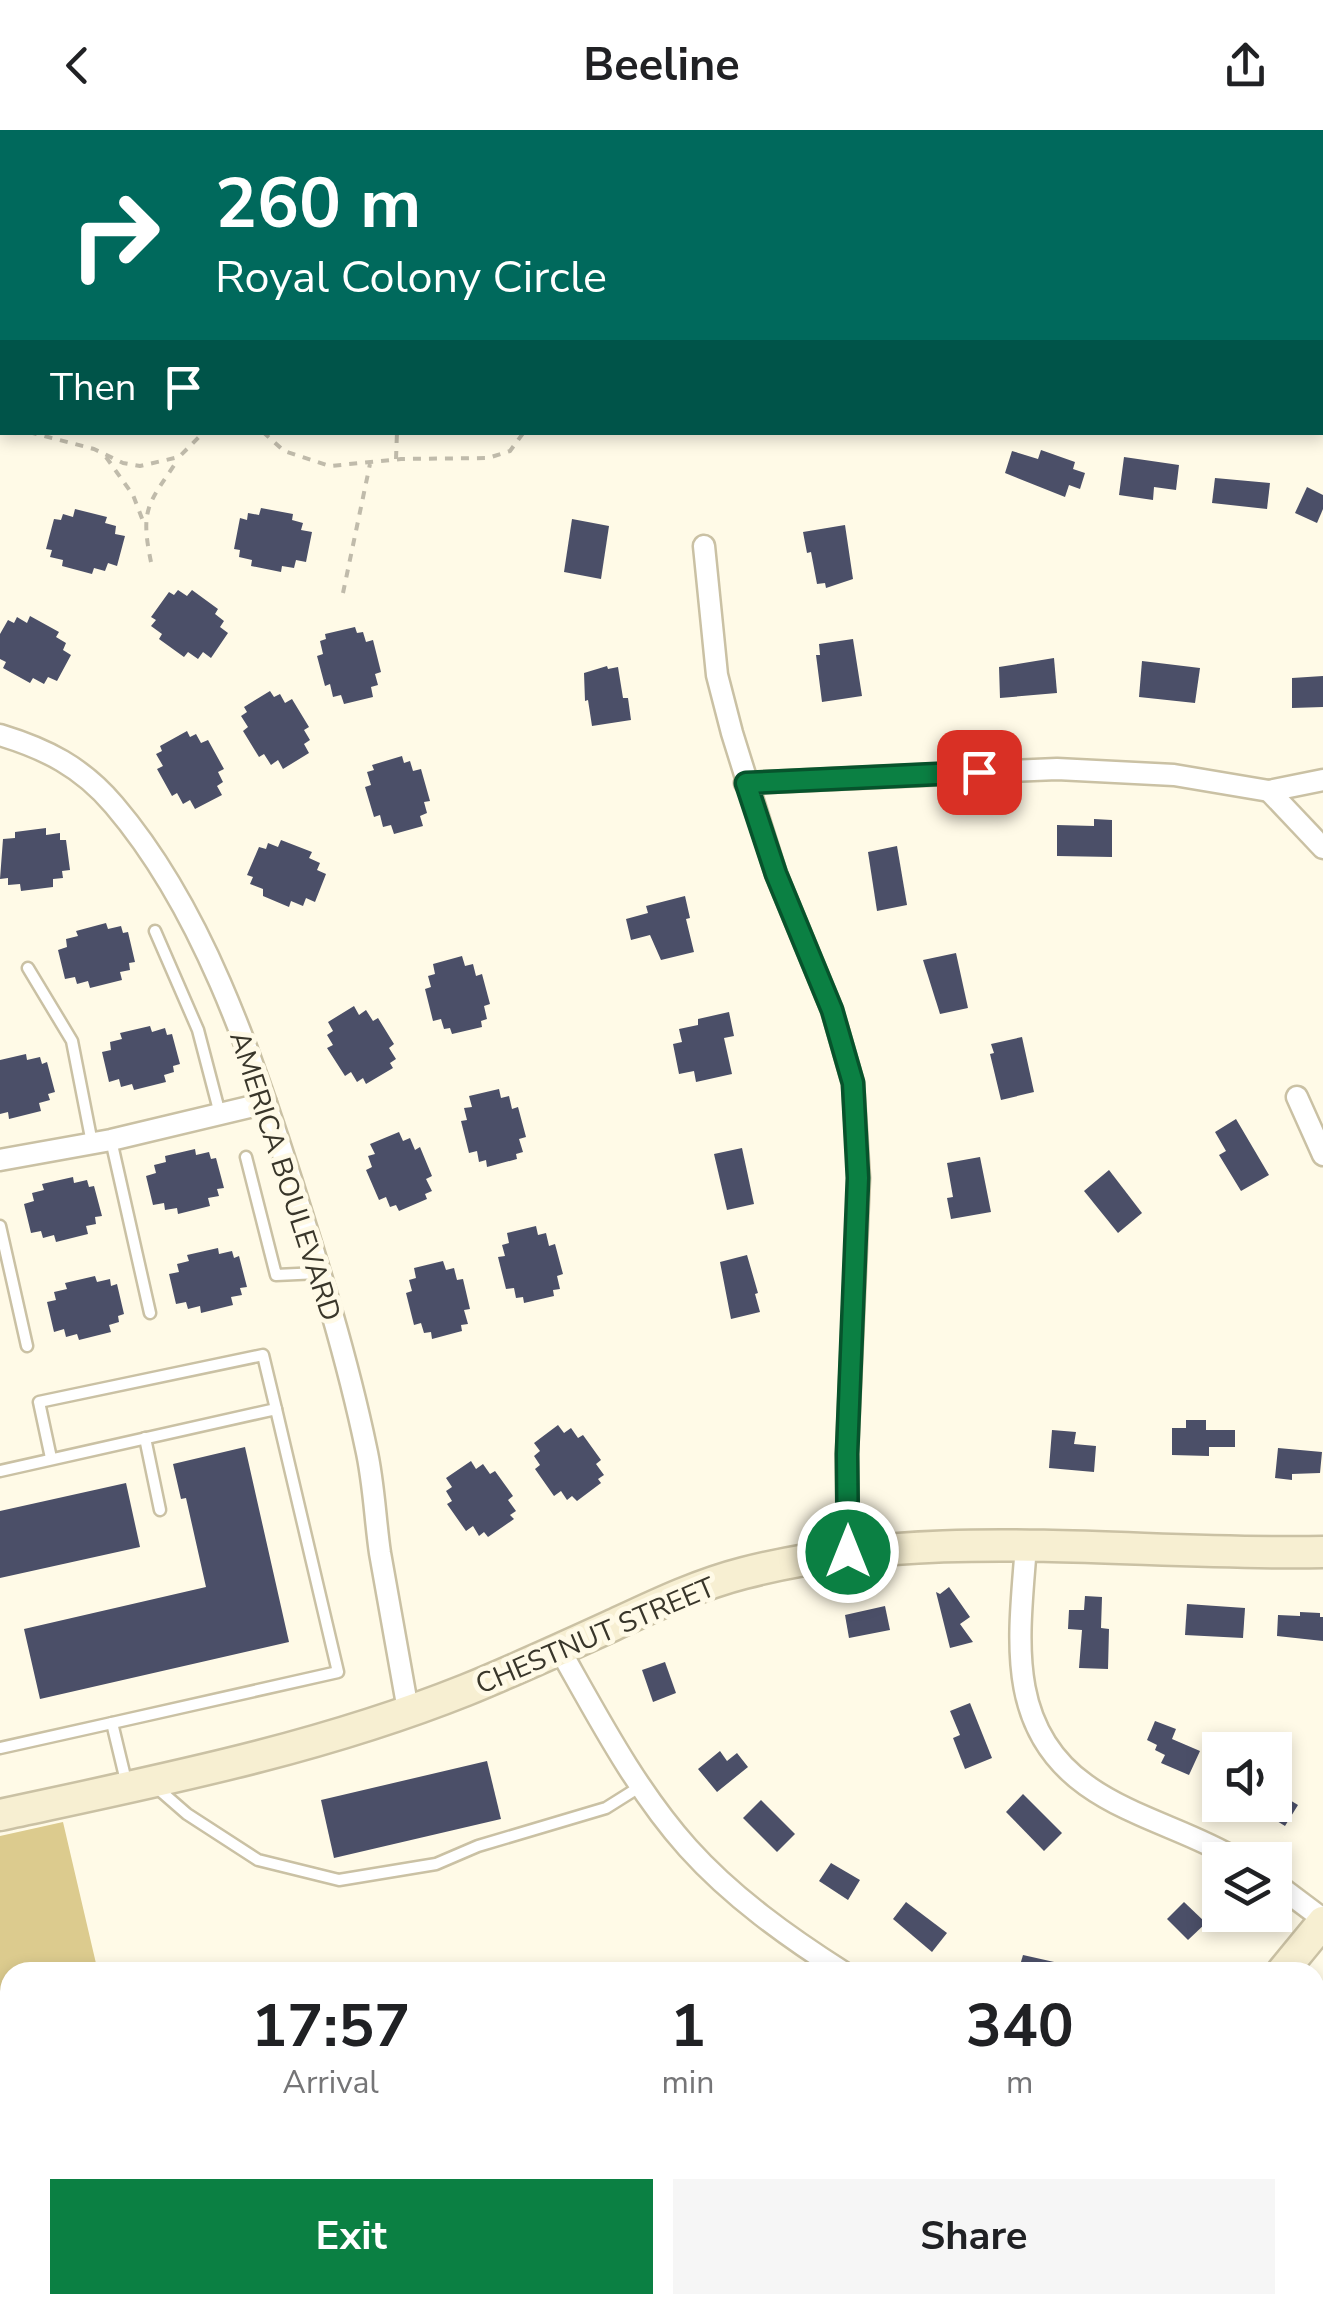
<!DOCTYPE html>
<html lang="en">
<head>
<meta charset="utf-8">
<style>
  :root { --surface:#fff; --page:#f6f6f6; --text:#202124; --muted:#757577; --accent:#0b8043 }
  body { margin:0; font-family:"Nunito Sans",sans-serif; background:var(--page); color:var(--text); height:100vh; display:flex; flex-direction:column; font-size:38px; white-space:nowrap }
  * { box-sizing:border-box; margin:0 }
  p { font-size:32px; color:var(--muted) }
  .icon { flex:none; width:55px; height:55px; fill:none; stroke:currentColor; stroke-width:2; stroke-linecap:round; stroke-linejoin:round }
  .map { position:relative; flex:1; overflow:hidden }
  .side { position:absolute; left:0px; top:1832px; width:1325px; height:352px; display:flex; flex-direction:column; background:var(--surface); border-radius:30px 30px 0 0; box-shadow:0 5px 15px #0003 }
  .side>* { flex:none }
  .hud { position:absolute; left:0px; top:0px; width:1325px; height:305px; box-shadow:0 5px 15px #0003; background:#00695c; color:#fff; overflow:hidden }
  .buttons { position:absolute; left:1202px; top:1602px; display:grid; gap:20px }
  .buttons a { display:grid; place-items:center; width:90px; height:90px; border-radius:0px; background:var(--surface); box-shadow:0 5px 15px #0003; font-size:50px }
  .pin { position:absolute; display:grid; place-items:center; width:85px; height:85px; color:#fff; margin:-42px; border-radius:20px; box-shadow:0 5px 15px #0006 }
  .me { position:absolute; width:110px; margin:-55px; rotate:0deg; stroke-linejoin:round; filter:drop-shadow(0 0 8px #0008) }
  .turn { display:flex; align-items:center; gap:35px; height:210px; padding:0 50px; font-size:45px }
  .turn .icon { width:130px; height:130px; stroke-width:2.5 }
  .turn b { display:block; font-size:70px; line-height:85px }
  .then { display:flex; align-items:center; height:95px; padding:0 50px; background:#0003; gap:20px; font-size:38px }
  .eta { display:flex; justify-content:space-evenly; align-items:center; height:170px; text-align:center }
  .eta b { font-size:60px; font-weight:700; line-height:70px }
  .button { display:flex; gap:20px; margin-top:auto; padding:20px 50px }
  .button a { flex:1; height:115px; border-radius:0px; background:var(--accent); color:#fff; font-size:40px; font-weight:700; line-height:115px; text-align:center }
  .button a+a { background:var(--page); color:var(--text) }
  header { display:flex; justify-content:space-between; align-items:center; height:130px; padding:0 50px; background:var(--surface); font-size:45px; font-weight:700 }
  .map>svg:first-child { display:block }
  .forest { fill:#dccb8e }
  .building { fill:#4b4f68 }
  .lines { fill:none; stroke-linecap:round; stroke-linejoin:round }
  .lane-casing { stroke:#cac1a4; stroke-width:15 }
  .street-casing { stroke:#cac1a4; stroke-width:25 }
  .secondary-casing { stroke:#cac1a4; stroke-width:35 }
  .path { stroke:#c0bbab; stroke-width:4; stroke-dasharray:8 8; stroke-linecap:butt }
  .lane { stroke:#fff; stroke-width:10 }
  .street { stroke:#fff; stroke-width:20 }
  .secondary { stroke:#f7efd2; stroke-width:30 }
  .route-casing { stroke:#07532c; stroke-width:25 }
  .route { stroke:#0b8043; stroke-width:18 }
  .labels { text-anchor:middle; stroke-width:10; stroke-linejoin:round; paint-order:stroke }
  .street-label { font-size:28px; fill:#39362a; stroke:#fffae7 }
</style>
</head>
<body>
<header><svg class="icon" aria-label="back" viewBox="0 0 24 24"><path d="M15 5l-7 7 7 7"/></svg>Beeline<svg class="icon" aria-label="share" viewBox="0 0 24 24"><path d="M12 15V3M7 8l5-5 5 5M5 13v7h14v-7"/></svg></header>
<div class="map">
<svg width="1323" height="2183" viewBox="0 0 1323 2183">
  <rect width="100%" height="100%" fill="#fffae7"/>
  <polygon class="forest" points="63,1692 98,1842 10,1842 10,2175 734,2175 743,2183 0,2183 0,1706"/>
  <g class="building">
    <polygon points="1041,320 1075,332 1073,339 1085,343 1080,359 1069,355 1065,367 1005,343 1012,321 1038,329"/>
    <polygon points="1124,327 1179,335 1176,360 1154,357 1153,370 1119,365"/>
    <polygon points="1215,348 1270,353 1267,379 1212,373"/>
    <polygon points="1307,357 1323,365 1323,379 1317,393 1295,383"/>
    <polygon points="261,378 293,384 292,390 303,393 301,400 312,402 306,432 296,430 294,438 282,436 281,442 251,436 252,430 239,427 240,420 234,419 240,388 247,390 248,383 259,385"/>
    <polygon points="75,379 107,387 105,393 116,396 115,404 125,406 117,436 108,433 105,441 94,438 92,444 62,436 63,430 50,427 52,420 46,419 54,389 61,390 63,384 73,387"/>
    <polygon points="572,389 609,396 601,449 564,442"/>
    <polygon points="845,395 853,449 826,458 825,453 817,454 811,422 807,423 803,402"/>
    <polygon points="178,460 187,466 192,460 218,479 215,484 224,491 220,497 228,503 211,528 203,522 198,529 188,522 184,527 159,509 162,504 151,496 156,490 151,487 169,462 174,465"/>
    <polygon points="30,486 59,502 56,507 66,513 63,520 71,525 57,551 48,547 44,554 33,548 30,553 3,538 6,532 0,529 0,504 8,490 14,493 17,487 27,493"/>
    <polygon points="355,497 357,503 363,502 366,512 373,510 381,542 375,544 378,555 371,557 373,567 344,574 341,565 333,567 330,554 325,556 317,526 323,524 320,511 326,509 325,504"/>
    <polygon points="853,509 862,566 822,572 816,525 820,525 819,514"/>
    <polygon points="1054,528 1057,563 1000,568 999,537"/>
    <polygon points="1142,531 1200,538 1195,573 1139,567"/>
    <polygon points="607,536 608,539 618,537 623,568 628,568 631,590 592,596 588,570 585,571 584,543"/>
    <polygon points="1323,546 1323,577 1292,578 1292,548"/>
    <polygon points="270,561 274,567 280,564 285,573 292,569 309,597 304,600 310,610 304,614 309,623 283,639 278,630 271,635 264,624 259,627 243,601 248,597 241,586 247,582 244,577"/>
    <polygon points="187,601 190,607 196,604 201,613 208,610 224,639 218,642 223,652 217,656 222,665 195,679 190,670 183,674 177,663 172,666 157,639 163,636 156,624 162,621 160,616"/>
    <polygon points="402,626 404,633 410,631 413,641 421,639 430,671 424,672 427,683 420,686 423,696 394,704 391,695 383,697 380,685 374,687 365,657 371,655 367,642 374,640 372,635"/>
    <polygon points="1094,689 1112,690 1112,727 1057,726 1057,695 1094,696"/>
    <polygon points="46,698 46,705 60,703 60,710 66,710 70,740 62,741 63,748 53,749 53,757 21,761 20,754 8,755 8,748 0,749 3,709 15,708 15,702"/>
    <polygon points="281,710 312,722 309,728 320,733 317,740 326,744 315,772 306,768 303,776 291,771 289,777 263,766 263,759 250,754 253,747 247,745 259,717 266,719 268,713 278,717"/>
    <polygon points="897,716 907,775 877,781 868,722"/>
    <polygon points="685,766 690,788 686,789 694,822 661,830 650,805 631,810 626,789 648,783 646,776"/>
    <polygon points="106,793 108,799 121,796 123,803 128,802 135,832 129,833 130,840 120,842 122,850 90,858 88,851 77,854 75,847 65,849 58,820 67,817 66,809 78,806 76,801"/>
    <polygon points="956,823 968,878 940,884 923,830"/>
    <polygon points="462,826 465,836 473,834 476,846 482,844 490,874 484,876 487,889 481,891 482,897 452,904 450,898 444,899 441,889 433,891 425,859 431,857 428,846 435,844 433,834"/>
    <polygon points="354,876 359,885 366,880 373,891 378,888 394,914 389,918 396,929 390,933 393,938 366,954 363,948 357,952 351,942 345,946 327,918 333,915 327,905 333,901 328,892"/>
    <polygon points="729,882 734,906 724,908 732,944 696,952 694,941 679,944 673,914 682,912 679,899 698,895 698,889"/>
    <polygon points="150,896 152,902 165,898 167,905 172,904 180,934 173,936 174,942 164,945 166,952 134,960 132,954 121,957 119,949 109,952 102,922 111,920 110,912 122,909 120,903"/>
    <polygon points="1022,907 1034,962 1001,970 990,924 994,923 991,914"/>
    <polygon points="26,924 27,930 40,927 42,934 47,932 55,962 48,964 50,970 39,973 41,981 9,989 8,982 0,984 0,930"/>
    <polygon points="499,959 501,968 509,966 512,979 518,977 526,1007 519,1009 523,1022 516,1024 517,1029 487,1037 486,1030 479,1032 477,1021 469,1023 461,991 467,990 464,978 472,977 469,966"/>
    <polygon points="1236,989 1269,1045 1241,1061 1219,1025 1226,1021 1215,1002"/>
    <polygon points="399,1002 403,1011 410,1008 415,1020 420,1017 432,1046 426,1049 432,1061 425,1064 427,1069 399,1081 396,1075 390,1077 386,1067 379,1070 366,1040 372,1037 368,1026 375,1024 370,1014"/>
    <polygon points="742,1018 754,1074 727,1080 714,1024"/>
    <polygon points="195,1019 196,1025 209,1022 211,1029 216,1028 224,1058 217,1059 219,1066 208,1068 210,1076 178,1084 177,1078 165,1080 164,1073 153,1075 146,1046 156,1043 154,1035 166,1032 165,1026"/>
    <polygon points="980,1027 991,1082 951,1089 947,1068 953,1067 947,1033"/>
    <polygon points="1109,1040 1142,1083 1118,1103 1084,1061"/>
    <polygon points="73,1047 74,1053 87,1050 89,1057 94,1056 102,1086 95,1087 96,1094 86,1096 88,1104 56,1112 54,1105 43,1108 41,1101 31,1103 24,1074 34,1071 32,1063 44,1060 42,1054"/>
    <polygon points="536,1096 538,1105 546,1103 549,1116 555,1114 563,1144 557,1146 560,1159 553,1160 554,1166 524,1173 523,1167 516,1168 514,1158 506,1159 498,1127 505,1126 502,1115 509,1113 507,1103"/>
    <polygon points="218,1118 219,1124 232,1121 234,1128 239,1126 247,1157 240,1158 242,1165 231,1167 233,1175 201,1183 200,1176 188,1179 186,1172 176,1174 169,1144 179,1142 177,1134 189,1131 187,1125"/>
    <polygon points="747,1125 758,1163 755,1164 760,1182 731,1189 720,1132"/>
    <polygon points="443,1131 446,1140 454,1138 457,1150 463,1149 470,1179 464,1180 468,1194 461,1195 462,1201 432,1209 431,1202 424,1203 421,1193 414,1195 406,1163 412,1161 409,1150 416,1148 414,1138"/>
    <polygon points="95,1146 97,1152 110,1149 111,1156 117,1154 124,1184 118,1186 119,1192 109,1195 111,1202 79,1210 77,1204 66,1207 64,1199 54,1202 47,1172 56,1170 54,1162 67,1159 65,1153"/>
    <polygon points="1186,1290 1206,1290 1206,1300 1235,1300 1235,1317 1209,1317 1209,1326 1172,1325 1172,1298 1186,1298"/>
    <polygon points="558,1295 564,1303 571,1298 578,1308 583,1305 601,1330 596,1334 604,1345 598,1349 601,1353 577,1371 572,1366 567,1370 561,1361 554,1366 535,1339 540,1335 534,1326 540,1321 534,1313"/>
    <polygon points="1052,1300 1076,1302 1074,1314 1096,1316 1094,1342 1049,1338"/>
    <polygon points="245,1317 289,1512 40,1569 24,1499 206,1457 186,1368 181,1369 173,1334"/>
    <polygon points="1278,1318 1322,1322 1320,1343 1292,1344 1292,1350 1275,1348"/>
    <polygon points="471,1331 476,1339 483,1334 490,1344 495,1341 513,1366 508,1370 516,1381 510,1385 514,1389 488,1407 484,1402 479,1406 473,1396 466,1401 447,1374 452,1371 446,1361 452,1357 446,1348"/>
    <polygon points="126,1353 140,1417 0,1448 0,1381"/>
    <polygon points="949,1457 970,1487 960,1494 973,1512 950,1518 936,1462 940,1464"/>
    <polygon points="1085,1466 1102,1467 1101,1498 1109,1499 1108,1539 1079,1538 1082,1500 1068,1499 1069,1480 1084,1480"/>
    <polygon points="1187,1474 1245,1478 1243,1508 1185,1505"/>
    <polygon points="885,1476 890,1500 849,1508 845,1485"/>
    <polygon points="1300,1482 1320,1483 1320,1487 1323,1487 1323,1511 1277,1506 1278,1485 1300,1486"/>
    <polygon points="665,1532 676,1563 653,1572 642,1540"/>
    <polygon points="970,1573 992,1628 965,1639 953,1608 960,1605 950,1581"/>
    <polygon points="1155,1591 1176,1599 1172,1609 1200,1621 1189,1645 1161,1633 1165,1625 1155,1620 1157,1615 1147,1610"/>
    <polygon points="720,1621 727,1631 737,1623 748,1637 717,1662 698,1639"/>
    <polygon points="487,1631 501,1689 334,1728 321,1670"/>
    <polygon points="1275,1661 1298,1675 1285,1696 1251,1675 1275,1675"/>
    <polygon points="1023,1664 1062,1703 1044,1721 1006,1682"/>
    <polygon points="761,1670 795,1704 777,1722 743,1688"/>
    <polygon points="831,1733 860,1750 848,1770 819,1751"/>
    <polygon points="906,1772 947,1803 932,1822 893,1789"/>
    <polygon points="1184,1772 1206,1793 1188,1810 1167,1789"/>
    <polygon points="1023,1825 1072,1836 1071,1842 1018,1842"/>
  </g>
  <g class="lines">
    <defs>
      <g id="lane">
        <polyline points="155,801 198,900 220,984"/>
        <polyline points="28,838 72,911 92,1013"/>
        <polyline points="111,1010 150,1183"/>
        <polyline points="246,1027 276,1145 319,1143"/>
        <polyline points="0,1096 27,1216"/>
        <polyline points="145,1308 160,1380"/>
        <polyline points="51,1328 39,1272 263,1225 276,1279"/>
        <polyline points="0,1341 276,1279 338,1542 112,1593 127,1655"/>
        <polyline points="0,1618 112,1593"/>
        <polyline points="156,1657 187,1684 258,1730 339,1750 436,1734 478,1716 606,1678 641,1656"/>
      </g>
      <g id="street">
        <polyline points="1322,281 1323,281"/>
        <polyline points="704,416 717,545 732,603 776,744 832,880 853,953 859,1048 847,1324 848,1423"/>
        <path d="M0,605C46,619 82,637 114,675C202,778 250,921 291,1049C319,1138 347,1227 366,1318C374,1353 375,1389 380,1423C389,1476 399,1528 408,1580"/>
        <polyline points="745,653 1057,639 1174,645 1269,661 1323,650"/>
        <polyline points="1269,661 1323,718"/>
        <polyline points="1297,967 1323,1025"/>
        <polyline points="0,1030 111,1010 266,973"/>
        <path d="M1026,1415C1020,1502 1003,1596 1086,1655C1132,1688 1190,1701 1238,1730"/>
        <path d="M560,1520C598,1587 636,1660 688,1718C732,1767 788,1807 843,1842"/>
        <polyline points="1275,1753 1323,1789"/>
        <polyline points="901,2175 909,2183"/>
      </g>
      <g id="secondary">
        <path d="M0,1685C157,1651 316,1620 466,1560C515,1540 563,1518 611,1496C654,1476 697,1455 744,1443C935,1394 1129,1426 1323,1422"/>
        <polyline points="1282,1842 1323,1792"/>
        <polyline points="1006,2183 1012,2175"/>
      </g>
    </defs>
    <use href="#lane" class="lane-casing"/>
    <use href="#street" class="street-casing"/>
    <use href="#secondary" class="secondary-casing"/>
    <g class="path">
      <polyline points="474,2 477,0"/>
      <polyline points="0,225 2,228"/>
      <polyline points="0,235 2,233"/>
      <polyline points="0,295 2,295"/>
      <polyline points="29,302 94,319 123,333 140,336 179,327 204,302"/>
      <polyline points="263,302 284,321 330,336 401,329 488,328 510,321 524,302"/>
      <polyline points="106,327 133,365 143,391"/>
      <polyline points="396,329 397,302"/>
      <path d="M151,432C140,379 148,374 177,331"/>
      <polyline points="343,463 370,334"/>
    </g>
    <use href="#lane" class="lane"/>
    <use href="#street" class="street"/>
    <use href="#secondary" class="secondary"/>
  </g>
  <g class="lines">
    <defs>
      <polyline id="route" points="848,1422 847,1324 858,1048 853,953 832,880 776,744 746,653 979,642"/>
    </defs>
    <use href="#route" class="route-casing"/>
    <use href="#route" class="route"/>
  </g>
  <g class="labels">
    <g class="street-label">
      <text transform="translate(286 1046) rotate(72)" y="10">AMERICA BOULEVARD</text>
      <text transform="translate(595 1505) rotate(-23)" y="10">CHESTNUT STREET</text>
    </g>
  </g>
</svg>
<div class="buttons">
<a><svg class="icon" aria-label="sound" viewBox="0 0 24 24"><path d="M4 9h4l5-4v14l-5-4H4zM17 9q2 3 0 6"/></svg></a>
<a><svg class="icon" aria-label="layers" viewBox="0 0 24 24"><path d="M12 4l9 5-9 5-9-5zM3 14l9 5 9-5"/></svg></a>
</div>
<div class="pin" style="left:979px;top:642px;background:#d93025"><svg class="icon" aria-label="arrive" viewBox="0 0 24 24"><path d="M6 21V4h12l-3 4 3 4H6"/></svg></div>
<svg class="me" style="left:848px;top:1422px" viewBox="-20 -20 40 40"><circle r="17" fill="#0b8043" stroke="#fff" stroke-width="3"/><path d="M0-11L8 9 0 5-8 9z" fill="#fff"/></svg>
<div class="hud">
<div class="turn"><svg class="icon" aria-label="right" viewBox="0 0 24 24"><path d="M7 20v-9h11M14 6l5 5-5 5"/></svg><div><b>260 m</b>Royal Colony Circle</div></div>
<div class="then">Then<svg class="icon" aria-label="arrive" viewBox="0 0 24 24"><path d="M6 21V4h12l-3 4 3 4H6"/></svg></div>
</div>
<section class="side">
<div class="eta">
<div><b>17:57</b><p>Arrival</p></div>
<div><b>1</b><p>min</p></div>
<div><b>340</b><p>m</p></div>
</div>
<div class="button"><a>Exit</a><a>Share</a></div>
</section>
</div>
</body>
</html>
